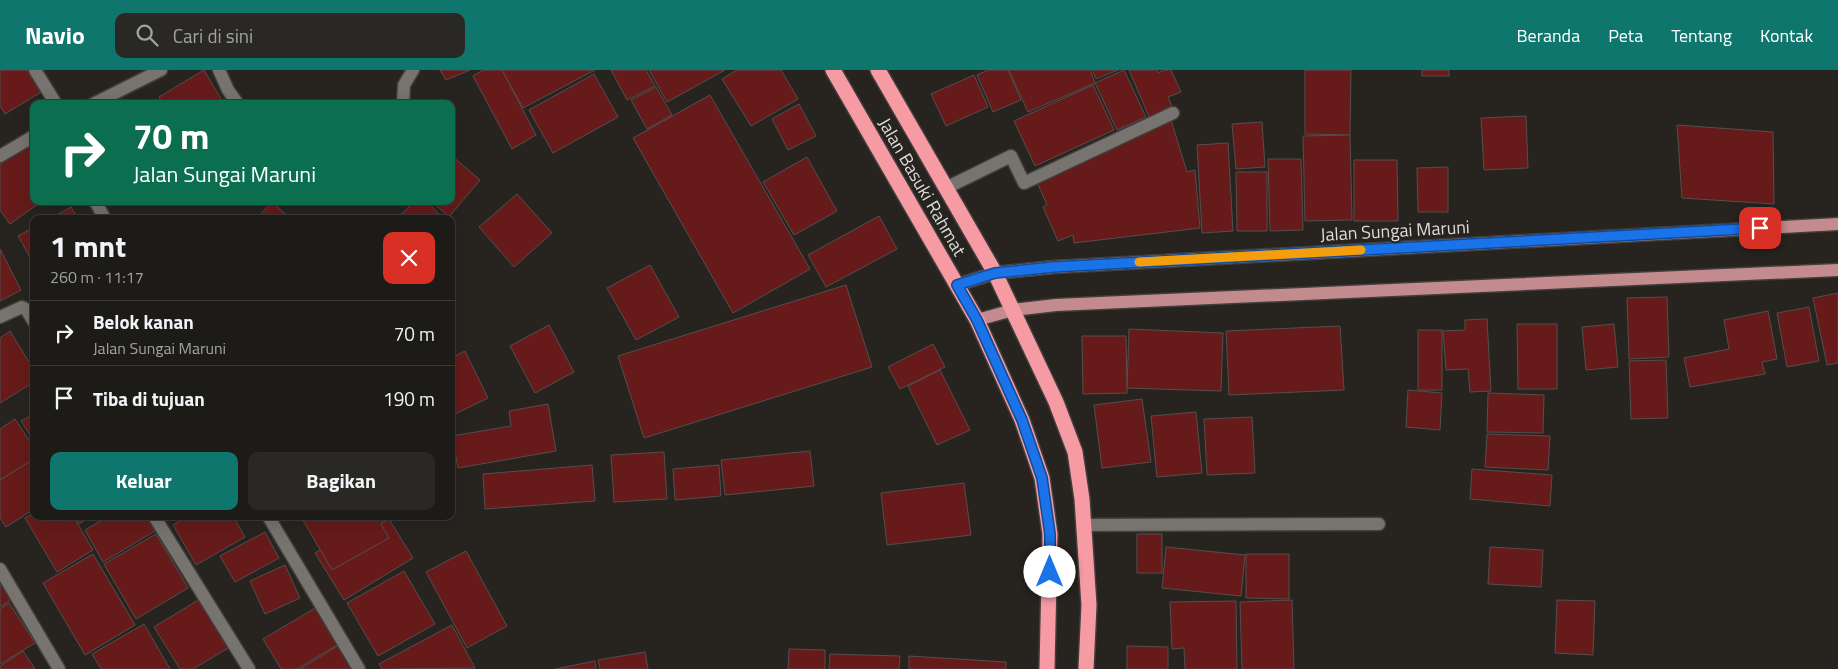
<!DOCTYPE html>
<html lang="id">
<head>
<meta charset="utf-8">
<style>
  :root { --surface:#1d1b18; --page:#2a2825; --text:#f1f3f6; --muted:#a0a1a2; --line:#3b3937; --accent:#0f766e }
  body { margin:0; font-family:"Titillium Web",sans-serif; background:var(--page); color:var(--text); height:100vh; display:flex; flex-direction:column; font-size:19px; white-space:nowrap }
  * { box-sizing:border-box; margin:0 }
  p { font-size:16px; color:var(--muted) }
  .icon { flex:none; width:28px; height:28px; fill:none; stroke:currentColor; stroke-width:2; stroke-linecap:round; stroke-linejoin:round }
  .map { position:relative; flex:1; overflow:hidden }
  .panel { position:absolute; left:30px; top:145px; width:425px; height:305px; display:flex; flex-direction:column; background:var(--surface); border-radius:10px; box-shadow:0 5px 20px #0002,0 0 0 1px var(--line) }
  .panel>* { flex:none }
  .guide { position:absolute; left:30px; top:30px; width:425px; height:105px; border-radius:10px; box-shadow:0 5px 20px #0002,0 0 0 1px var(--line); background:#0b6e4f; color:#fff; overflow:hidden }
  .pin { position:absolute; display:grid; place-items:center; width:42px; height:42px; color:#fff; margin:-21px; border-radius:10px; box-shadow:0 2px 8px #0006 }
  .me { position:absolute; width:55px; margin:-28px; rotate:0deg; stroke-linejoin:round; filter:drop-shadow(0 0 4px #0008) }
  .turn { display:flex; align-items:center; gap:18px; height:105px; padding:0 20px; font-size:22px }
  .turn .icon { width:65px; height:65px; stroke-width:2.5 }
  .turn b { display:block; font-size:35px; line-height:42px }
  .round { display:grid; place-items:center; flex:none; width:52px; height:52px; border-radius:10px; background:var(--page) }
  .overview { display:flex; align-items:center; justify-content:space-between; height:85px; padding:0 20px }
  h1 { font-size:30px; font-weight:700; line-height:38px }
  .action { display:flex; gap:10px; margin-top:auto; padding:10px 20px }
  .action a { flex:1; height:58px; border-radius:10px; background:var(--accent); color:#fff; font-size:20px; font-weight:700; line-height:58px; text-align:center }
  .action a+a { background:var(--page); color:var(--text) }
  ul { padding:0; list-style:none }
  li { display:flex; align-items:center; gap:15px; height:65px; padding:0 20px; border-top:1px solid var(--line) }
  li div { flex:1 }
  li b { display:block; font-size:19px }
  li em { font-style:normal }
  header { display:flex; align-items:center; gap:30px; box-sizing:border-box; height:70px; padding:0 25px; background:var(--accent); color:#fff }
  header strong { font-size:24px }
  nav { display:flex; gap:28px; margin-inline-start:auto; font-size:18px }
  .search { width:350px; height:45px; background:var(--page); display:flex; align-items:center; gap:12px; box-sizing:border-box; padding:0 18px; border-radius:10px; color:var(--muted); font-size:19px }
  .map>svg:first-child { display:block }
  .building { fill:#661b1a; stroke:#554e4d }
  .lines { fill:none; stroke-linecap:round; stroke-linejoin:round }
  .minor-casing { stroke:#413e3b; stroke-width:15 }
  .major-casing { stroke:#413e3b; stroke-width:15 }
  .highway-casing { stroke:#413e3b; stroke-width:18 }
  .minor { stroke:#77736e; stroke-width:12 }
  .major { stroke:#c38b8e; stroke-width:12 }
  .highway { stroke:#f69ba3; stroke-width:15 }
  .route-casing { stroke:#114b97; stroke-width:12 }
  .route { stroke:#1a73e8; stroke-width:9 }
  .slow { stroke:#f59e0b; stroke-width:9 }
  .labels { text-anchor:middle; stroke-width:4; stroke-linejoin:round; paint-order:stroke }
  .street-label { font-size:18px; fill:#dddbd8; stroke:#272420 }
</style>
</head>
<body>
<header>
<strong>Navio</strong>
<div class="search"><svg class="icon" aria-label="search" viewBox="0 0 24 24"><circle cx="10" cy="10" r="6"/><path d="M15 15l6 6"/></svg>Cari di sini</div>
<nav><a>Beranda</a><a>Peta</a><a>Tentang</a><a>Kontak</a></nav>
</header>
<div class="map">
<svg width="1838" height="599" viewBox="0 0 1838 599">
  <rect width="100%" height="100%" fill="#272420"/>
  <g class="building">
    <polygon points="0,0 30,0 43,21 5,44 0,36"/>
    <polygon points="204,0 224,34 163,34 159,27"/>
    <polygon points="440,0 470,0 446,10"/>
    <polygon points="483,0 502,0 536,65 512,79 473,6"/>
    <polygon points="502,0 595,0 523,38"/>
    <polygon points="611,0 646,0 655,16 627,30"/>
    <polygon points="649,0 725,0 667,32"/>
    <polygon points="737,0 781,0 798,29 751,56 722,9"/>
    <polygon points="988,0 1008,0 1021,30 993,42 977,5"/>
    <polygon points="1009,0 1090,0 1095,13 1028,42"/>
    <polygon points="1092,0 1118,0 1096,9"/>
    <polygon points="1124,0 1146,47 1117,60 1095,13"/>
    <polygon points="1129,0 1157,0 1158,3 1164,0 1171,0 1181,22 1168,27 1173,39 1150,49"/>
    <polygon points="1305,0 1351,0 1350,65 1305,64"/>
    <rect x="1422" y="0" width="27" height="6"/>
    <polygon points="594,4 618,47 553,83 529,40"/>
    <polygon points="974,5 988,37 946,56 931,24"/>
    <polygon points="1093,15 1114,60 1035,96 1014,51"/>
    <polygon points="656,17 672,45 647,59 631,30"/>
    <polygon points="710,25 810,199 733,243 633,68"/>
    <polygon points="799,34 816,66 788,80 772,49"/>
    <polygon points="1526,46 1528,98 1484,100 1481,48"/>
    <polygon points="1171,50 1187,102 1195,100 1200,158 1074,173 1073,165 1058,171 1043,137 1047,135 1036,110"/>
    <polygon points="1262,52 1265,97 1236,99 1232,54"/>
    <polygon points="1677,55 1773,62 1774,134 1682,128"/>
    <polygon points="1350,65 1352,150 1305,151 1303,66"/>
    <polygon points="34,71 34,131 42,131 10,154 0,140 0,94"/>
    <polygon points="1228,73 1233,161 1202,163 1197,75"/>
    <polygon points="451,85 480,110 449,147 431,131 451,131"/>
    <polygon points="807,87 837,141 794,165 763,112"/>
    <polygon points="1268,89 1301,89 1303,160 1270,161"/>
    <polygon points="1354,90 1397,90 1398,151 1354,151"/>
    <polygon points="1448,97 1448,142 1418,142 1417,98"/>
    <polygon points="1236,102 1267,102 1267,161 1237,161"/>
    <polygon points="517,124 552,163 514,197 479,157"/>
    <polygon points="415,131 427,131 443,149 396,149"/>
    <polygon points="272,132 291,149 256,149"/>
    <polygon points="71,137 78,149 49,149"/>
    <polygon points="879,146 897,179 826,217 808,185"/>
    <polygon points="34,157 34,194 18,166"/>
    <polygon points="0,179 21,220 0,231"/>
    <polygon points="650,195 679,247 636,270 607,218"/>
    <polygon points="846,215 872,297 644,368 618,286"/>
    <polygon points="1838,223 1838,293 1827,295 1813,228"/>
    <polygon points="1667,227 1669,287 1629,289 1627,228"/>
    <polygon points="1809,237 1819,291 1787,297 1777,243"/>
    <polygon points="1768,241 1777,289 1762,292 1765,304 1690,317 1684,288 1729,279 1724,250"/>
    <polygon points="1487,249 1491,321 1470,322 1468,299 1446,300 1443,261 1465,260 1465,250"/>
    <polygon points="1517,254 1557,254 1557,319 1518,319"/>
    <polygon points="1614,254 1618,297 1586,300 1582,257"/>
    <polygon points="549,255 574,302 535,323 510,276"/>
    <polygon points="1340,256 1344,320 1229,325 1226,261"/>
    <polygon points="1129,259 1223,263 1221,321 1127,318"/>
    <rect x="1418" y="260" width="24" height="60"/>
    <polygon points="10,261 34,300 34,312 0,333 0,268"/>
    <polygon points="1082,266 1126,266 1127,323 1083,324"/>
    <polygon points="933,274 945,297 900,319 888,297"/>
    <polygon points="465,281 488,328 451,346 451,288"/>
    <polygon points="1666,290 1668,348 1631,349 1629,291"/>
    <polygon points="940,300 970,360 937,375 908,316"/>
    <polygon points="1408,320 1442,323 1440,360 1406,357"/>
    <polygon points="1488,323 1544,325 1543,363 1487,362"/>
    <polygon points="1142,329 1151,392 1102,398 1094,335"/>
    <polygon points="548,334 556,381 458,398 452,366 511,356 509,341"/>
    <polygon points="1196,342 1202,403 1157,407 1151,346"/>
    <polygon points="34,344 34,371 21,351"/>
    <polygon points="1252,347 1255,403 1207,405 1204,349"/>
    <polygon points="15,349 34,378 34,389 0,410 0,359"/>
    <polygon points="1487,364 1550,366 1548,400 1485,397"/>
    <polygon points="810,381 814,416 725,425 721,390"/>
    <polygon points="664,382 667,429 614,432 611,385"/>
    <polygon points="34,389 34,439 6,457 0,448 0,410"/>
    <polygon points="592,395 595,431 485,439 483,404"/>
    <polygon points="719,395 721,426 675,430 673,399"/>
    <polygon points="1472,399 1552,405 1550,436 1470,429"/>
    <polygon points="964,413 971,465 887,475 881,423"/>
    <polygon points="34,443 34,446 73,446 93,480 57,502 25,448"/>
    <polygon points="75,446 92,446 79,454"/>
    <polygon points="109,446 146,446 155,461 103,492 85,460"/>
    <polygon points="189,446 233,446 245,467 196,495 173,455"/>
    <polygon points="374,446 387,446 413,488 344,530 315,483"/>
    <polygon points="391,446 392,447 381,454 389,468 332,500 301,447"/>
    <polygon points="265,462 279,488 235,512 220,486"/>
    <polygon points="156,464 188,518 136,549 104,494"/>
    <rect x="1137" y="464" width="25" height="39"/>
    <polygon points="1166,477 1245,485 1241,526 1162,518"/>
    <polygon points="1490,477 1543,480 1541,517 1488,514"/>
    <polygon points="466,481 507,556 467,578 426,502"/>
    <polygon points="93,484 135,555 85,585 43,513"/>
    <polygon points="1246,484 1289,484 1289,529 1246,528"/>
    <polygon points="285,495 300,528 265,544 250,511"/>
    <polygon points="404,501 435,554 378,586 347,533"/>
    <polygon points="0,508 13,529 0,537"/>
    <polygon points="200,529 230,577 193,599 180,599 154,557"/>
    <polygon points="1292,530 1294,599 1242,599 1240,532"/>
    <polygon points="1557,530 1595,531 1593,585 1555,583"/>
    <polygon points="1236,531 1237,599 1185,599 1184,578 1172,579 1170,532"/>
    <polygon points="9,533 35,573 0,594 0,539"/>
    <polygon points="317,537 339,574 297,599 281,599 263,569"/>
    <polygon points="144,554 170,599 101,599 92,584"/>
    <polygon points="452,555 475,598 382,599 379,594"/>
    <polygon points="339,575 354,599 300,599"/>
    <polygon points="1127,576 1168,577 1168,599 1127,599"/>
    <polygon points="789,579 825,580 825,599 788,599"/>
    <polygon points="23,581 35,599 0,599 0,596"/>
    <polygon points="645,582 648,599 600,599 598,590"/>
    <polygon points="830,584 900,586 899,599 829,599"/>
    <polygon points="909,586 1006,592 1006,599 909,599"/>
    <polygon points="595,591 596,599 555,599"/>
  </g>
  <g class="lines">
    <defs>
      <g id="minor">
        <polyline points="35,0 56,34"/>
        <polyline points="219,0 228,20 238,34"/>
        <polyline points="93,34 161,0"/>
        <polyline points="403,34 404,15 413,0"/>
        <polyline points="0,86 34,66"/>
        <polyline points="946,118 1011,86 1024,113 1173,43"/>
        <polyline points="95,131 105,149"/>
        <polyline points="0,247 22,237 26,239 34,252"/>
        <polyline points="154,446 249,599"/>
        <polyline points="268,446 359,599"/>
        <polyline points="1084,455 1379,454"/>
        <polyline points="0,499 59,599"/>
      </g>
      <g id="major">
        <polyline points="957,215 995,203 1054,197 1838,154"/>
        <polyline points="977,250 1013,240 1056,235 1838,200"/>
      </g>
      <g id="highway">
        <polyline points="833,0 977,250 1022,350 1042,408 1050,464 1047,599"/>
        <polyline points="878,0 995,203 1056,332 1075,382 1082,429 1089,535 1086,599"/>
      </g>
    </defs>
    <use href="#minor" class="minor-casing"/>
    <use href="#major" class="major-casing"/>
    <use href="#highway" class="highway-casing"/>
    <use href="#minor" class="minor"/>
    <use href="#major" class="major"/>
    <use href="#highway" class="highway"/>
  </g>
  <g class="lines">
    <defs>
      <polyline id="route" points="1050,502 1050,464 1042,408 1022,350 977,250 957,215 995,203 1054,197 1760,158"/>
    </defs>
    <use href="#route" class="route-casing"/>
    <use href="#route" class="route"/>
    <polyline class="slow" points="1139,192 1361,180"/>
  </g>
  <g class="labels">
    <g class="street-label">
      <text transform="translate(922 117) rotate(60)" y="6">Jalan Basuki Rahmat</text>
      <text transform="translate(1395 161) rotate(-3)" y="6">Jalan Sungai Maruni</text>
    </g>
  </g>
</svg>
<div class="pin" style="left:1760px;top:158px;background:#d93025"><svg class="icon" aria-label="arrive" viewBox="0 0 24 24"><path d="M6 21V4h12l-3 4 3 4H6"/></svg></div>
<svg class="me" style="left:1050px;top:502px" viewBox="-20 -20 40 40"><circle r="19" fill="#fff"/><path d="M0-13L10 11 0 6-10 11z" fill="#1a73e8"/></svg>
<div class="guide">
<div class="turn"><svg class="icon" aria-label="right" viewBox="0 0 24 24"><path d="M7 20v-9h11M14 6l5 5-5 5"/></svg><div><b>70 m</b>Jalan Sungai Maruni</div></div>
</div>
<section class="panel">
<div class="overview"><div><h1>1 mnt</h1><p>260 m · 11:17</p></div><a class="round" style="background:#d93025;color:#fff"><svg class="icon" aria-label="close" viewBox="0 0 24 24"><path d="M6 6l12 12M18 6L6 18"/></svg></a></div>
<ul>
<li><svg class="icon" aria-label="right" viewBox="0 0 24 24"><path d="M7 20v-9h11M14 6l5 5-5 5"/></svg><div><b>Belok kanan</b><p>Jalan Sungai Maruni</p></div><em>70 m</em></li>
<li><svg class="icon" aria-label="arrive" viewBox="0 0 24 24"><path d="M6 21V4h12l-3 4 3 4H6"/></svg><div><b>Tiba di tujuan</b></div><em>190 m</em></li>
</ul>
<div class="action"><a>Keluar</a><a>Bagikan</a></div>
</section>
</div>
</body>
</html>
